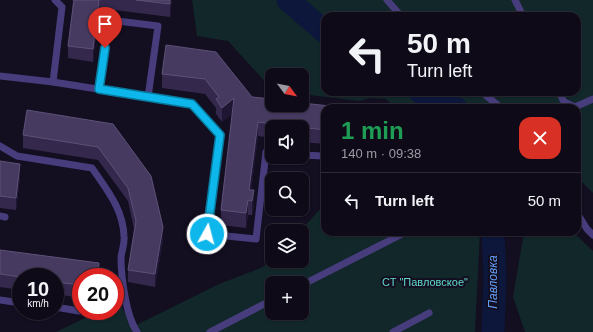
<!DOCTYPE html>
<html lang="en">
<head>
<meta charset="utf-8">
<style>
  :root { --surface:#0e0a18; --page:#171321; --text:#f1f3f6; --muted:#9b9aa2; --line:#2e2b37 }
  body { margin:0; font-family:Arial,sans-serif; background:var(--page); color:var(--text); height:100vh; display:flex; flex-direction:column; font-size:15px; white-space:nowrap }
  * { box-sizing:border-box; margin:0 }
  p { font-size:13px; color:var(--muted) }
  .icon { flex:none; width:22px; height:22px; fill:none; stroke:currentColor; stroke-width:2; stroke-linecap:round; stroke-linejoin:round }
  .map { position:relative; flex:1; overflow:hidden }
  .panel { position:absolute; left:321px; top:104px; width:260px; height:132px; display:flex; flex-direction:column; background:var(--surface); border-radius:12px; box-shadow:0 1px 3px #0004,0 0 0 1px var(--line) }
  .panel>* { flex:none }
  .hud { position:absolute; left:321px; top:12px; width:260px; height:84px; border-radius:12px; box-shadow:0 1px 3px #0004,0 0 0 1px var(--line); background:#0e0a18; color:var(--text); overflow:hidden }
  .needle { width:26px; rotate:122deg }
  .tools { position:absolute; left:265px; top:68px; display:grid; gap:8px }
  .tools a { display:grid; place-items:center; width:44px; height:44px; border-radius:8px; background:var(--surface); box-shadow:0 1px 3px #0004,0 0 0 1px var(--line); font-size:20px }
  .speed { position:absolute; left:12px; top:268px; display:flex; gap:8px; font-size:20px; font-weight:700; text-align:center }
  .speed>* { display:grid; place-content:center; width:52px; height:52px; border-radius:50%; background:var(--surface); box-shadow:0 1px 3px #0004,0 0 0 1px var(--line); line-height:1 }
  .speed small { font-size:10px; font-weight:400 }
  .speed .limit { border:6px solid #d22; background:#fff; color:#111 }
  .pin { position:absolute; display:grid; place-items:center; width:34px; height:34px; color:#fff; margin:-41px -17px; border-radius:50% 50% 50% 0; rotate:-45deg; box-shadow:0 0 4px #0007 }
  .pin .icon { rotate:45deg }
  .me { position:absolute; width:44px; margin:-22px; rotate:7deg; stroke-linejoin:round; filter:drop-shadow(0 0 3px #0008) }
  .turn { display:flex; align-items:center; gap:14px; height:84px; padding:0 20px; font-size:18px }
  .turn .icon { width:52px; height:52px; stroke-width:2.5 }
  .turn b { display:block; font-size:28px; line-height:34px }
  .round { display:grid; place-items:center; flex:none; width:42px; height:42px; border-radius:12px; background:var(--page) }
  .head { display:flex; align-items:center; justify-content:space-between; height:68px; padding:0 20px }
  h1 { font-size:24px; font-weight:800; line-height:30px; color:#1e9e55 }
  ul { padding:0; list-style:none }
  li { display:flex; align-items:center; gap:12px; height:56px; padding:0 20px; border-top:1px solid var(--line) }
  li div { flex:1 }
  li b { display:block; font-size:15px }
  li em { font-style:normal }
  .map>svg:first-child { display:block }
  .green { fill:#112729; fill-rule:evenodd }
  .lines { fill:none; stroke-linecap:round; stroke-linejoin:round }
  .river { stroke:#0c173b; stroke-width:23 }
  .lane { stroke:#473c7c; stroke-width:7 }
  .wall { fill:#34284d }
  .shaded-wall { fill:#1f1633 }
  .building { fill:#463a60; stroke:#5d5178 }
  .route-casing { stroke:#087799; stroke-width:10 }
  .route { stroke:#0db7eb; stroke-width:7 }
  .labels { text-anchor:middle; stroke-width:4; stroke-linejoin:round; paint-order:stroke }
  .park-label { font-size:11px; fill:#60d8ca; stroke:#130e20 }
  .water-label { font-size:12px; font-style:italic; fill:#649ff6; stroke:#130e20 }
</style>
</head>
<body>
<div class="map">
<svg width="593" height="332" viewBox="0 0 593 332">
  <rect width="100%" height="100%" fill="#130e20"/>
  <g class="green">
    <path d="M192,0H593V193L577,177V108H396L386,99L371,98L359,101L302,94V75H272V86L268,85L228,41L197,36ZM325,16H577V92H325Z"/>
    <path d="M325,204V232H480L475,332H56L99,311H115V303L118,302L134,326L219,284L263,267L272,259V261H302V231H300ZM272,283H302V313H272Z"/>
    <polygon points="524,232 573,232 593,251 593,332 525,332 513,297"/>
  </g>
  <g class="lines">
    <g class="river">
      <polyline points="288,0 325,32"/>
      <polyline points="420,92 456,108"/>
      <polyline points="493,232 495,277 493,332"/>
    </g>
    <g class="lane">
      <polyline points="387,0 401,16"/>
      <polyline points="515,0 523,16"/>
      <polyline points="0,76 53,82 192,104 221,135 207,234 256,239 266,152 272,152"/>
      <polyline points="53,82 62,7 55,0"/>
      <polyline points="99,89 109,20 158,26 148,97"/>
      <polyline points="482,92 501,108"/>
      <polyline points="559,92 564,102 575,107 593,99"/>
      <path d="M0,146L17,156L92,168C107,190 123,209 124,236C125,243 122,250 121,257C121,277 126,316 137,332"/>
      <polyline points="302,155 323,156"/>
      <polyline points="577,213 587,229 593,235"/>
      <polyline points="0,216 5,217"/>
      <polyline points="302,285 406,232"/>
      <polyline points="0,300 21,303"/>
      <polyline points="55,307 79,311"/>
      <polyline points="210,332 272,300"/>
      <polyline points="393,332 429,313"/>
    </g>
  </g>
  <g class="wall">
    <polygon points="72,0 172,0 170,17 99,8 93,62 68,58 68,46 73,1"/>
    <polygon points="166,45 252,97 325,108 325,144 302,142 302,127 272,127 272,138 258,136 251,190 254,205 252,215 248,215 246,228 221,225 221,210 232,114 222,122 216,114 216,108 205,94 162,88 162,74"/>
    <polygon points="113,124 163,240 155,287 128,282 128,270 134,229 128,201 98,160 23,148 23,135"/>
    <polygon points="0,161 20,177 16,210 0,208"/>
    <polygon points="0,250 99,263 99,277 81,277 81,298 55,294 55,277 21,277 21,290 0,287"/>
  </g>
  <g class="shaded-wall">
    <polygon points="99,0 99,8 93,62 93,49"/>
    <polygon points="170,0 172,0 170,17"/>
    <polygon points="234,98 234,113 222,122 222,108"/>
    <polygon points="258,122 258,136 250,201 249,190"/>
    <polygon points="20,164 20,177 16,210 16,198"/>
    <polygon points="254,190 254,205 252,215 252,201"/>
    <polygon points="248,200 248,215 246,228 246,213"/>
    <polygon points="163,227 163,240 155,287 155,274"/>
    <polygon points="99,263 99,277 98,277"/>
  </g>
  <g class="building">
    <polygon points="74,0 99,0 93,49 68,46"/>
    <polygon points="136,0 170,0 170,4"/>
    <polygon points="166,45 216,52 252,97 272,99 272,105 302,105 302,103 330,106 329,108 325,108 325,130 258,122 249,190 254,190 252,201 248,200 246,213 221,210 234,98 222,108 216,99 219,97 205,79 162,74"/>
    <polygon points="27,110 113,124 151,176 163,227 155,274 128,270 136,221 128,188 98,147 23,135"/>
    <polygon points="0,161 20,164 16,198 0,196"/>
    <polygon points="0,250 99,263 98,277 81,277 81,285 55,282 55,277 21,277 0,274"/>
  </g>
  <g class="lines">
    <defs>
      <polyline id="route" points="105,48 99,89 192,104 220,135 207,234"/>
    </defs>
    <use href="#route" class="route-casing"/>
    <use href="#route" class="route"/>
  </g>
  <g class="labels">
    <g class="park-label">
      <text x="425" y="286">СТ "Павловское"</text>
    </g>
    <g class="water-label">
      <text transform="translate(493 282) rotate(-90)" y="4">Павловка</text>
    </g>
  </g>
</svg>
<div class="tools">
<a><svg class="needle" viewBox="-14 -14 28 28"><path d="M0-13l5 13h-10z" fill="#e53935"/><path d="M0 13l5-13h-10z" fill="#9b9aa2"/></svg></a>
<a><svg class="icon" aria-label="sound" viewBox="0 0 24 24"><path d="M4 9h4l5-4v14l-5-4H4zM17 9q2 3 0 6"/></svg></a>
<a><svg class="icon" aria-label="search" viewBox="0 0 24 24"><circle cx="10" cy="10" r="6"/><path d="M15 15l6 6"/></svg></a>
<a><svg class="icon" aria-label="layers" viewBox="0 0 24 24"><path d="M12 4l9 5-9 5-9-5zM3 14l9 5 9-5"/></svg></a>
<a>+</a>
</div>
<div class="speed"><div>10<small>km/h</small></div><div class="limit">20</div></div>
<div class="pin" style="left:105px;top:48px;background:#d93025"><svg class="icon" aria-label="arrive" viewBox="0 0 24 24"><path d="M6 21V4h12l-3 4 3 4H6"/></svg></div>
<svg class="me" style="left:207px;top:234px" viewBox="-20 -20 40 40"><circle r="17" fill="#0db7eb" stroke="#fff" stroke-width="3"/><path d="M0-11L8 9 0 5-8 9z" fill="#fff"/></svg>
<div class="hud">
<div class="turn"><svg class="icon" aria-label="left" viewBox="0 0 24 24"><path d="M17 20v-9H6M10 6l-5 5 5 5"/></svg><div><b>50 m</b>Turn left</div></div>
</div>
<section class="panel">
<div class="head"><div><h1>1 min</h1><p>140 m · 09:38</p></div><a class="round" style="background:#d93025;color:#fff"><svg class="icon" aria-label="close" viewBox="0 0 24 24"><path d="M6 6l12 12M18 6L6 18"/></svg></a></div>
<ul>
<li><svg class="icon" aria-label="left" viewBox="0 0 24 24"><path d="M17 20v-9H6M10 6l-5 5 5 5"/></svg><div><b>Turn left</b></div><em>50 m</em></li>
</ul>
</section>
</div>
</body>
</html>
